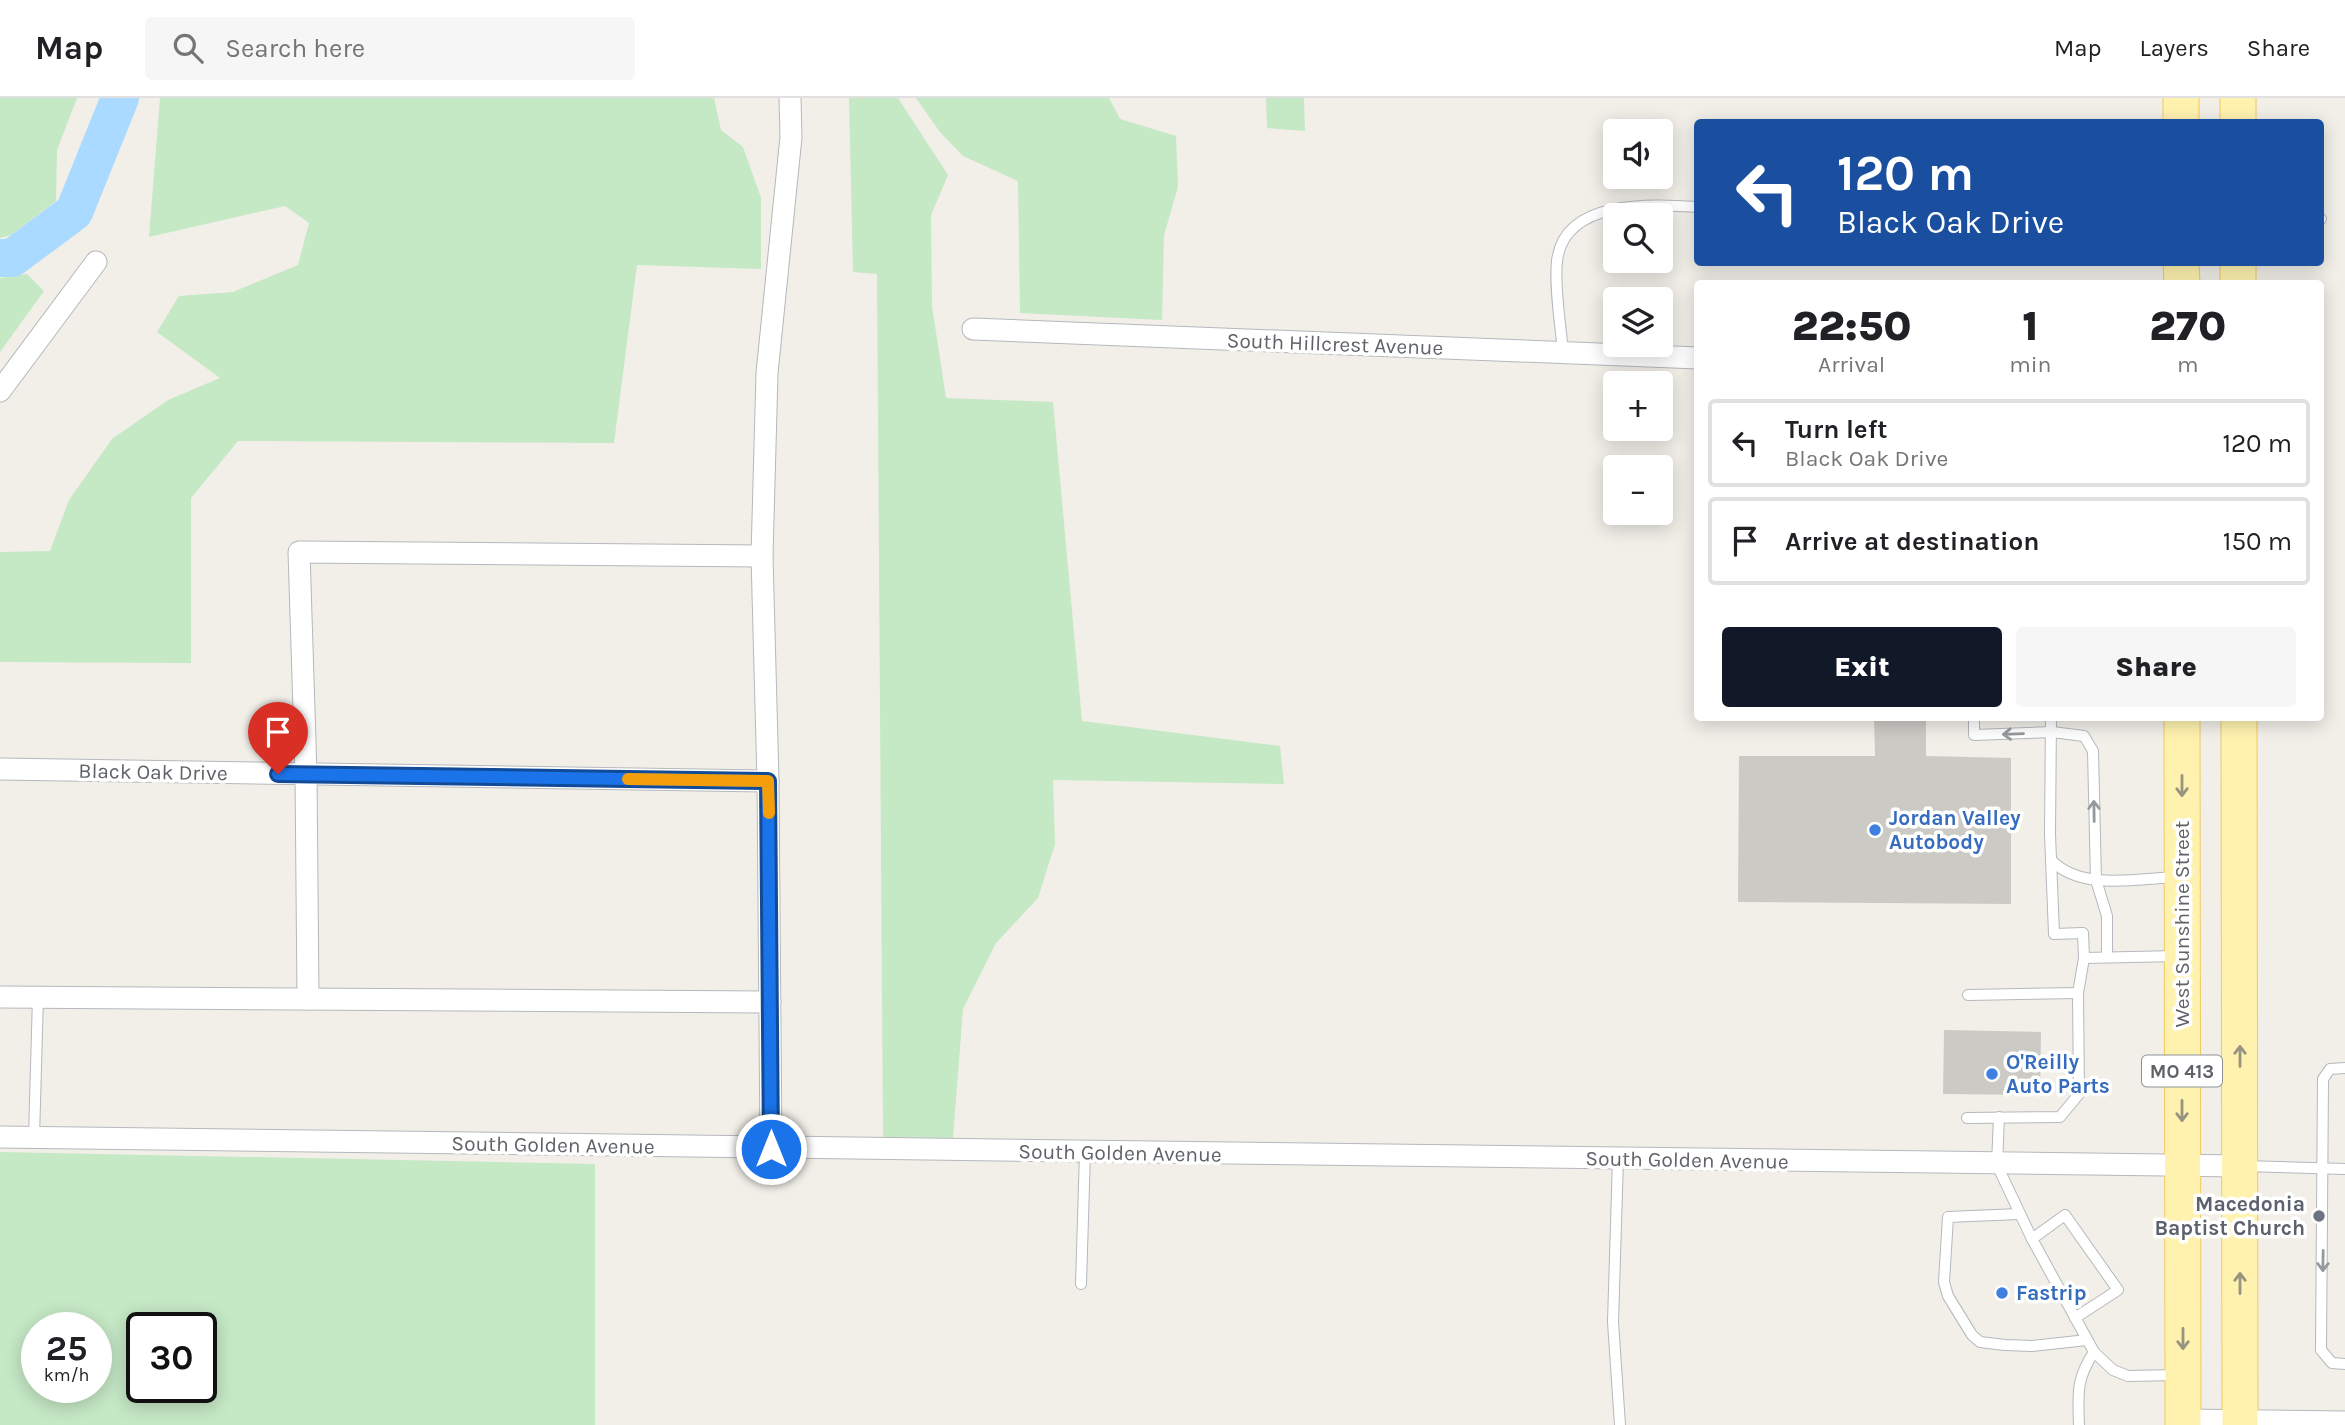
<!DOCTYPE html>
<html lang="en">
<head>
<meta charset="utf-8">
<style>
  :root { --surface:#fff; --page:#f6f6f6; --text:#202124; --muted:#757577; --line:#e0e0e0; --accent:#111827 }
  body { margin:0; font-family:Karla,sans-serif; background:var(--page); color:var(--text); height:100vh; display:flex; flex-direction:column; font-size:26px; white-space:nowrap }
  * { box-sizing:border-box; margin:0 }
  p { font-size:23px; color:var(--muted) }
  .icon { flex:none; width:38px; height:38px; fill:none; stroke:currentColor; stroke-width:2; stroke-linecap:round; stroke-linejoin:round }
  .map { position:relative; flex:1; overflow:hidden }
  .side { position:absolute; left:1694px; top:182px; width:630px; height:441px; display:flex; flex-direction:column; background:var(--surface); border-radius:7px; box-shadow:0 4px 18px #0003 }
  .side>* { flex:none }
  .hud { position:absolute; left:1694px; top:21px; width:630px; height:147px; border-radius:7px; box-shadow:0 4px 18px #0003; background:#1a4fa0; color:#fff; overflow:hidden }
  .controls { position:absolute; left:1603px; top:21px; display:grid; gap:14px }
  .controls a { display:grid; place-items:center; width:70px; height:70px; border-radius:7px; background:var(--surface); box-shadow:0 4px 18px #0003; font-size:35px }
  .speed { position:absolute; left:21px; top:1214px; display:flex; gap:14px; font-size:35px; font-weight:700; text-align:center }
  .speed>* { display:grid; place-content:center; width:91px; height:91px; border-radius:50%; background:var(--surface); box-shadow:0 4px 18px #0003; line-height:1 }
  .speed small { font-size:18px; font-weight:400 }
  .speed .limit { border:4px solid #111; border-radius:10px; background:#fff; color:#111 }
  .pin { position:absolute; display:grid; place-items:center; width:60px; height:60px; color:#fff; margin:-72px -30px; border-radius:50% 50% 50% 0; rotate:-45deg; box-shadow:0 0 7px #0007 }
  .pin .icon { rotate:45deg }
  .me { position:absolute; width:77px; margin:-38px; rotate:0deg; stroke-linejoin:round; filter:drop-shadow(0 0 5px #0008) }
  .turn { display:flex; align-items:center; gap:24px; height:147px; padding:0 28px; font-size:32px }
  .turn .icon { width:91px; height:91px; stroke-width:2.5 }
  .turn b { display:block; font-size:49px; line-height:60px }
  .eta { display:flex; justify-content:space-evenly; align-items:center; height:119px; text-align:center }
  .eta b { font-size:42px; font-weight:800; line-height:49px }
  .button { display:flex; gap:14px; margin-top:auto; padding:14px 28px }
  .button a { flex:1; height:80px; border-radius:7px; background:var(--accent); color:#fff; font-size:28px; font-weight:800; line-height:80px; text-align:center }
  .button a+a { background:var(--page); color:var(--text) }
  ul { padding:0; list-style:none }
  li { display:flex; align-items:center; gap:21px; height:88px; margin:0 14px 10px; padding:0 14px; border:4px solid var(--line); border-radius:7px }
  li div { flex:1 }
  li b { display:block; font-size:26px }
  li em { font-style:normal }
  header { display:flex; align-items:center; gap:42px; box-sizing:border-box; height:98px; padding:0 35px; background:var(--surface); border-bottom:2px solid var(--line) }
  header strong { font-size:33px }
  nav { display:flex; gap:38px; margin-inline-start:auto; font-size:24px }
  .search { width:490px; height:63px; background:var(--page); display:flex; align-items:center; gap:18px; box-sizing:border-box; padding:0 24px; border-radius:7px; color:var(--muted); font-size:26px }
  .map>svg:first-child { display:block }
  .green { fill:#c5e8c5; fill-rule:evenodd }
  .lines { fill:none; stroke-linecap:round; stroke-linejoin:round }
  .river { stroke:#aadaff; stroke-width:38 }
  .building { fill:#cccac5 }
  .lane-casing { stroke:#b5b8bc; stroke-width:12 }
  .street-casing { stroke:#b5b8bc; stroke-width:23 }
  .primary-casing { stroke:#f2c960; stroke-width:37 }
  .lane { stroke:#fff; stroke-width:10 }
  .street { stroke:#fff; stroke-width:21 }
  .primary { stroke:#fff2af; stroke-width:35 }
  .oneway { stroke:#979a9d }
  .oneway2 { stroke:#979581 }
  .route-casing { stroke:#114b97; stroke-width:18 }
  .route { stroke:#1a73e8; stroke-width:12 }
  .slow { stroke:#f59e0b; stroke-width:12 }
  .shop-dot { fill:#3f7fe0; stroke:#fff; stroke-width:2.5 }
  .worship-dot { fill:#6b7280; stroke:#fff; stroke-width:2.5 }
  .labels { text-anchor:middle; stroke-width:7; stroke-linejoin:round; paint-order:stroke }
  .shield { fill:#fff; stroke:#8f9295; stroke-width:2 }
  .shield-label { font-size:19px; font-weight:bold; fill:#5f6368 }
  .street-label { font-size:21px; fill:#5f6368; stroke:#fff }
  .shop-label { font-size:21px; font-weight:bold; fill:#366cbe; stroke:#fff; text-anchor:start }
  .worship-label { font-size:21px; font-weight:bold; fill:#5b616d; stroke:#fff; text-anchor:end }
</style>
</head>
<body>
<header>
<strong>Map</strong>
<div class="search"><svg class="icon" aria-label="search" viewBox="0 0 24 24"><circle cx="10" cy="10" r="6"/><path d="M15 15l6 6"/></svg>Search here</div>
<nav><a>Map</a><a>Layers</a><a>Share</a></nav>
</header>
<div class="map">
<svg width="2345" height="1327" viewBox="0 0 2345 1327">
  <rect width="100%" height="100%" fill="#f1efe8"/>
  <g class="green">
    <polygon points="0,0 77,0 57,52 56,103 11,137 0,140"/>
    <polygon points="160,0 714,0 721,32 743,49 761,100 761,171 637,167 614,345 238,343 191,400 191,565 0,564 0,454 50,453 69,402 112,341 168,302 220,280 157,234 179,198 233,194 298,167 309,125 285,108 149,139"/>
    <polygon points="849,0 898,0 948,77 931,117 932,208 946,300 1053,304 1082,623 1280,648 1284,686 1053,682 1055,746 1038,800 996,845 963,911 953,1040 883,1039 877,176 853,174"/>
    <polygon points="916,0 1109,0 1120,21 1176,38 1178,89 1164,137 1162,222 1020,215 1018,83 963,58 940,34"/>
    <polygon points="1266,0 1304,0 1305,33 1267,30"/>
    <polygon points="27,176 44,193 0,254 0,180"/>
    <path d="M0,1054L595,1066V1327H0ZM37,1230H96V1290H37ZM142,1230H201V1290H142Z"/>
  </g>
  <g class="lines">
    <polyline class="river" points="0,160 12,160 74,114 120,0"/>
  </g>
  <g class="building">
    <polygon points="1874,620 1926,620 1926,658 2011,660 2011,806 1738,804 1739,658 1875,658"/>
    <polygon points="1944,932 2041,934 2040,997 1943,996"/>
  </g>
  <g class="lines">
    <defs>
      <g id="lane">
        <polyline points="2320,121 2321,121"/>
        <path d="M1563,255C1561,229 1554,189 1557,163C1564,101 1651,106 1698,109"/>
        <polyline points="1974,620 1974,637 2052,634 2084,638 2093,653 2096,782 2107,818 2107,858"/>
        <polyline points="2051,620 2050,736 2054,836 2083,835 2084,860 2178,858"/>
        <path d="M2051,762C2082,794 2139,780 2179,779"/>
        <polyline points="1968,897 2078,895"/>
        <polyline points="2345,970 2330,971 2323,981 2321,1252 2332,1265 2345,1266"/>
        <polyline points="1999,1019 1997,1067 2032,1141 2094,1254 2113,1272 2128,1278 2177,1277"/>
        <polyline points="1967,1020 2060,1019 2079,996 2078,895 2084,860"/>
        <polyline points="34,1039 38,899"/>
        <polyline points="1618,1061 1613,1224 1620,1327"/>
        <polyline points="2243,1068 2345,1071"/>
        <polyline points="2019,1116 1948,1119 1944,1184 1948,1198 1972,1237 1980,1244 2005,1247 2032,1248 2087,1242"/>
        <polyline points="2032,1141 2065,1117 2118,1192 2075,1220"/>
        <polyline points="1081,1186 1085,1054"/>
        <path d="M2079,1327C2078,1295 2076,1281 2094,1254"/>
      </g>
      <g id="street">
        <polyline points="973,231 1698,260"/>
        <polyline points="0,293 96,164"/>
        <polyline points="0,671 768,683"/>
        <polyline points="0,899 770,904"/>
        <polyline points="308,901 306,676 299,454 762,458"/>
        <polyline points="0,1039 2240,1068"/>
        <polyline points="771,1051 768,683 762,458 767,275 791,39 790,0"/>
        <polyline points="2183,1322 2345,1324"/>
      </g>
      <g id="primary">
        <polyline points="2181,0 2181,24"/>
        <polyline points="2238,0 2238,24"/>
        <polyline points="2181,164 2182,186"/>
        <polyline points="2238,164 2238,186"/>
        <polyline points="2182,620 2183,1327"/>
        <polyline points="2239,620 2240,1327"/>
      </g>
    </defs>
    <use href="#lane" class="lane-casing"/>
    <use href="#street" class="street-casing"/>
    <use href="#primary" class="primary-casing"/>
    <use href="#lane" class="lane"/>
    <use href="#street" class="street"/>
    <use href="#primary" class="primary"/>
  </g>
  <defs><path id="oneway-shaft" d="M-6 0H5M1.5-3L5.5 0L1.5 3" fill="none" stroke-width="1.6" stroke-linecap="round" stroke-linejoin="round" transform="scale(1.75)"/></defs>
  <g class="oneway">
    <use href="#oneway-shaft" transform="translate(2013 636) rotate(178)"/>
    <use href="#oneway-shaft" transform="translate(2094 713) rotate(-91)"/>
    <use href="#oneway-shaft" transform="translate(2323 1163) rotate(91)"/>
  </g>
  <g class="oneway2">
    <use href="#oneway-shaft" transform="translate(2182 688) rotate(90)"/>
    <use href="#oneway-shaft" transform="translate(2240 958) rotate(-90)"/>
    <use href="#oneway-shaft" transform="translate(2182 1013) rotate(90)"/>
    <use href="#oneway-shaft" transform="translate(2240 1185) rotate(-90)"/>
    <use href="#oneway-shaft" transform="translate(2183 1241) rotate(90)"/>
  </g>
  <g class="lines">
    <defs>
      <polyline id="route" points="278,676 768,683 771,1051"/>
    </defs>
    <use href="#route" class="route-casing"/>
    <use href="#route" class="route"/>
    <polyline class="slow" points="628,681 768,683 769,715"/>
  </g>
  <g class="shop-dot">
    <circle cx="1875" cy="732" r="7"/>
    <circle cx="1992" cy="976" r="7"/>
    <circle cx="2002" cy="1195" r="7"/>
  </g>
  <circle class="worship-dot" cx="2319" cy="1118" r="7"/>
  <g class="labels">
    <rect class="shield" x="2142" y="957.5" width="80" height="31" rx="5"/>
    <g class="shield-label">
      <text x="2182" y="980">MO 413</text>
    </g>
    <g class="street-label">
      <text transform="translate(1335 246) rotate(2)" y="7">South Hillcrest Avenue</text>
      <text transform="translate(153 674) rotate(1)" y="7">Black Oak Drive</text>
      <text transform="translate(2182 826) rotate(-90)" y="7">West Sunshine Street</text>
      <text transform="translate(553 1047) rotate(1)" y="7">South Golden Avenue</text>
      <text transform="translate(1120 1055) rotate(1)" y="7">South Golden Avenue</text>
      <text transform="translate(1687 1062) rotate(1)" y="7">South Golden Avenue</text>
    </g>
    <g class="shop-label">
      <text x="1889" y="727">Jordan Valley<tspan x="1889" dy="24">Autobody</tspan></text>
      <text x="2006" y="971">O'Reilly<tspan x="2006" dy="24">Auto Parts</tspan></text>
      <text x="2016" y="1202">Fastrip</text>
    </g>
    <g class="worship-label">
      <text x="2305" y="1113">Macedonia<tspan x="2305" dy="24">Baptist Church</tspan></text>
    </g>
  </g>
</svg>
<div class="controls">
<a><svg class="icon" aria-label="sound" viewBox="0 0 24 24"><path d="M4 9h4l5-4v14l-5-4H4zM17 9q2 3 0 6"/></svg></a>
<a><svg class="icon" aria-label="search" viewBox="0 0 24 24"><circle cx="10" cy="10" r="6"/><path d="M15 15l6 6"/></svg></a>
<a><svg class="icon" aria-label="layers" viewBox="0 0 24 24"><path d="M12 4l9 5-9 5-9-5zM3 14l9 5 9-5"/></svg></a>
<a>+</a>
<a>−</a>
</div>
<div class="speed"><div>25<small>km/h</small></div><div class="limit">30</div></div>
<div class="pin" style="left:278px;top:676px;background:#d93025"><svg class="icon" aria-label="arrive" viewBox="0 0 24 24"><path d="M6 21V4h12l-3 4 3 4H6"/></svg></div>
<svg class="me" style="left:771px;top:1051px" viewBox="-20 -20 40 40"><circle r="17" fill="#1a73e8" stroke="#fff" stroke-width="3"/><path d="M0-11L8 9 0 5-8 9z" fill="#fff"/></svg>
<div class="hud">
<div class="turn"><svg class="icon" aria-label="left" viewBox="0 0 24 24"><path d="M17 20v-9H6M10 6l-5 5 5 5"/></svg><div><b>120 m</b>Black Oak Drive</div></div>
</div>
<section class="side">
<div class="eta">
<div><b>22:50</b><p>Arrival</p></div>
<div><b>1</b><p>min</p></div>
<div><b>270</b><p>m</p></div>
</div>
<ul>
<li><svg class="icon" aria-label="left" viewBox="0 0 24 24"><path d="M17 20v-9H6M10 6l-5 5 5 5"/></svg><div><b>Turn left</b><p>Black Oak Drive</p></div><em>120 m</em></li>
<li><svg class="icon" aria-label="arrive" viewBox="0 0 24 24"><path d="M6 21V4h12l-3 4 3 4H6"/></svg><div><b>Arrive at destination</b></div><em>150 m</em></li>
</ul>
<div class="button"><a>Exit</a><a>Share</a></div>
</section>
</div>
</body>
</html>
